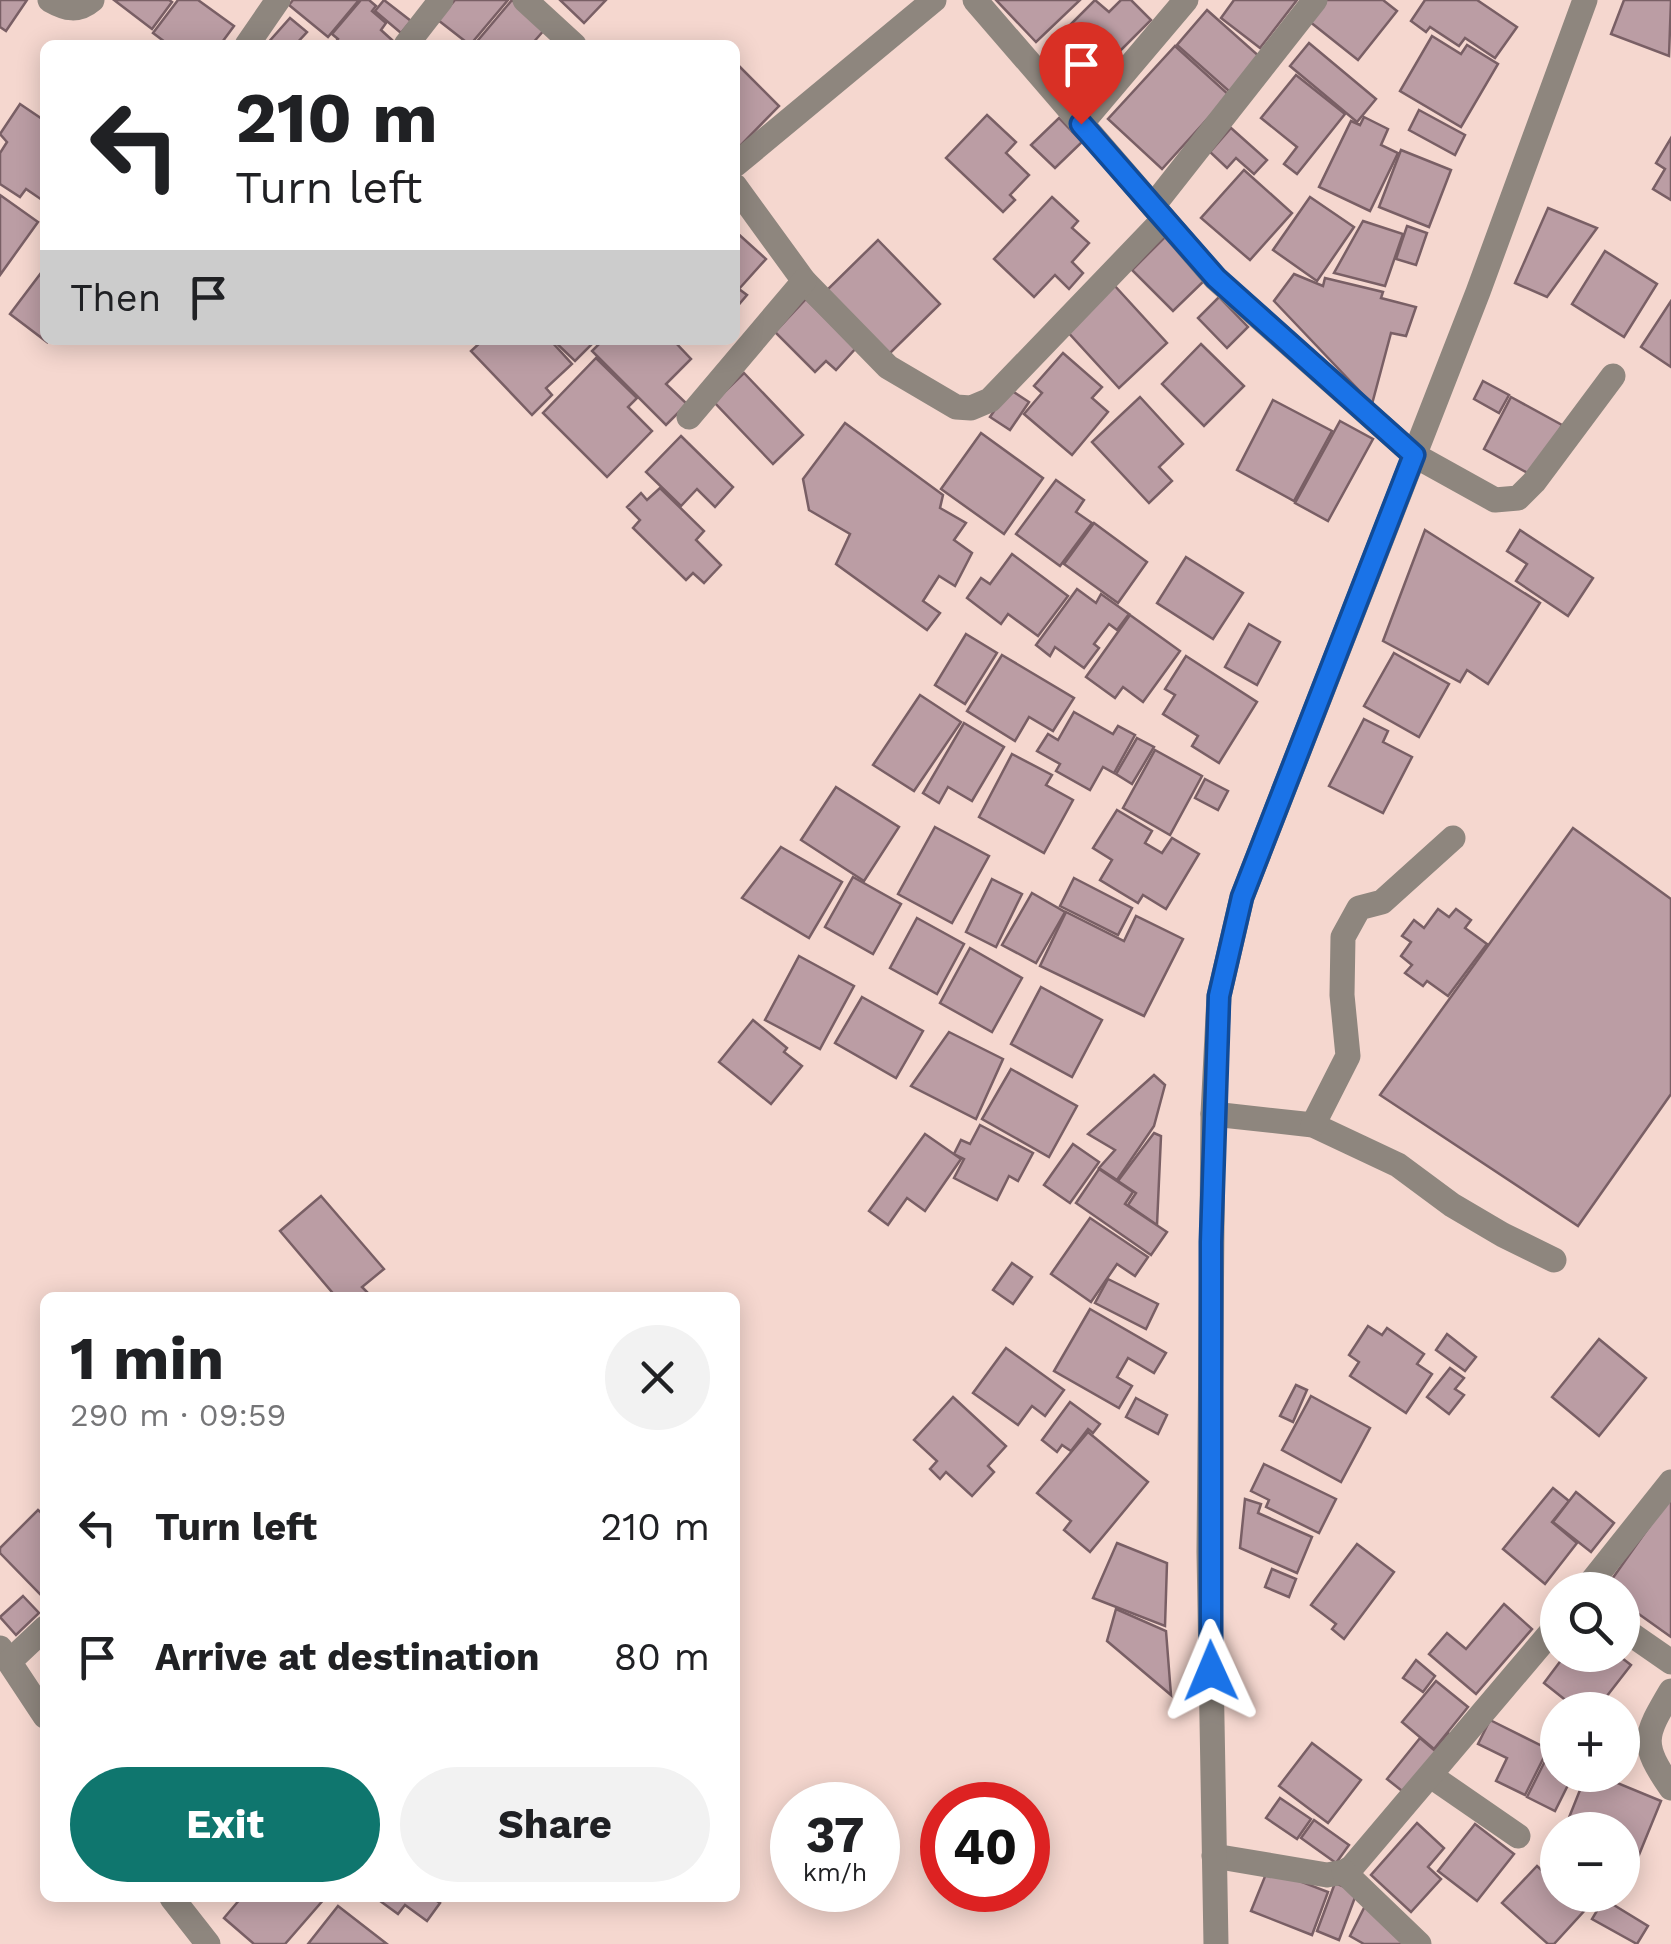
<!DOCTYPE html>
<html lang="en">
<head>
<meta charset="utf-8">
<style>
  :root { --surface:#fff; --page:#f2f2f2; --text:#202124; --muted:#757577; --accent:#0f766e }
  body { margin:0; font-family:"Work Sans",sans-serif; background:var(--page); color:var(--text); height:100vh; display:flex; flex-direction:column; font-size:38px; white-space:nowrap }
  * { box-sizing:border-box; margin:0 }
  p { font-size:32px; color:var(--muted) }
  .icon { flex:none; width:55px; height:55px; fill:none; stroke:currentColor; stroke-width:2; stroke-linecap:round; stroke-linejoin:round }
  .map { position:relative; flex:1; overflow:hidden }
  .details { position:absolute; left:40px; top:1292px; width:700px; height:610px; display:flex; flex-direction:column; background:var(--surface); border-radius:15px; box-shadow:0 5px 25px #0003 }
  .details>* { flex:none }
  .top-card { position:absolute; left:40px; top:40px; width:700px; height:305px; border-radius:15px; box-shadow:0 5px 25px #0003; background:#fff; color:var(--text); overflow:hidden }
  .tools { position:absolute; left:1540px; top:1572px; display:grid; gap:20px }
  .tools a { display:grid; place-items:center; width:100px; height:100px; border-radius:50%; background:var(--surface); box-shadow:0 5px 25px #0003; font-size:50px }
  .speed { position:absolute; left:770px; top:1782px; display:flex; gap:20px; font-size:50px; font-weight:700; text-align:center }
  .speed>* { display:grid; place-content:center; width:130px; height:130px; border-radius:50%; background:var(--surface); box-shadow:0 5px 25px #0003; line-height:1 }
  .speed small { font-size:25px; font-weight:400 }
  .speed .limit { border:15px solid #d22; background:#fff; color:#111 }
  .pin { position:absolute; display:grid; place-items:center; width:85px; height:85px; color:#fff; margin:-102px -42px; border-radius:50% 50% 50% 0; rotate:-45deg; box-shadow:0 0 10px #0007 }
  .pin .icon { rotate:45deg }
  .me { position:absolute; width:110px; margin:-55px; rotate:359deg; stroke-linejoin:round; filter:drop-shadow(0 0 8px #0008) }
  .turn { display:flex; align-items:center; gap:35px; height:210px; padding:0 30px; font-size:45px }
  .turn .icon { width:130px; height:130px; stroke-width:2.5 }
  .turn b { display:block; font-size:70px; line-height:85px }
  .then { display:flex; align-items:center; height:95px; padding:0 30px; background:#0003; gap:20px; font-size:38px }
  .round { display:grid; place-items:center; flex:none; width:105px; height:105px; border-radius:52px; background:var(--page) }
  .overview { display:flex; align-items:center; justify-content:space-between; height:170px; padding:0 30px }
  h1 { font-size:60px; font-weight:700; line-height:75px }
  .primary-button { display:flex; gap:20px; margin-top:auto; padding:20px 30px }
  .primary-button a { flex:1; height:115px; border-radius:60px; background:var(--accent); color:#fff; font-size:40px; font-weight:700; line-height:115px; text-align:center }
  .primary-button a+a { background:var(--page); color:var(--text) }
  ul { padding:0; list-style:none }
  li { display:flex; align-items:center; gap:30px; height:130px; padding:0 30px }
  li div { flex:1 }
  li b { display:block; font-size:38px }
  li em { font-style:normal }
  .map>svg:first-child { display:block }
  .building { fill:#bb9da4; stroke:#795f65; stroke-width:2.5 }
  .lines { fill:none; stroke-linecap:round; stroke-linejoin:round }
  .minor { stroke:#8e867e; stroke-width:25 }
  .route-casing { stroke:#114b97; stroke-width:25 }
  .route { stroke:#1a73e8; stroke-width:18 }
</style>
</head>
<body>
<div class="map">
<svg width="1671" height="1944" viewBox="0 0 1671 1944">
  <rect width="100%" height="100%" fill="#f5d7cf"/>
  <g class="building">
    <polygon points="0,0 27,0 6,31 0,27"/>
    <polygon points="114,0 169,0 172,2 152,29"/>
    <polygon points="178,0 198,0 234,26 220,45 169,45 153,33"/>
    <polygon points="293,0 359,0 328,37 289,5"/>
    <polygon points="361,0 369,0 376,6 372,11 386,23 381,30 392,40 388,45 333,45 338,39 332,34"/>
    <polygon points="384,0 411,21 401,33 375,11"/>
    <polygon points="455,0 508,0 470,45 438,20"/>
    <polygon points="512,0 546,28 531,45 474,45"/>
    <polygon points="560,0 606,0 584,23"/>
    <polygon points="996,0 1080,0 1036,42"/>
    <polygon points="1095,0 1109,12 1121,0 1131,0 1151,20 1092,79 1071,59 1063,67 1046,49"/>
    <polygon points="1234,0 1297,0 1260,48 1221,18"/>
    <polygon points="1326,0 1383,0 1397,11 1358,60 1309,21"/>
    <polygon points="1425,0 1477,0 1517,27 1495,58 1465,38 1459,46 1430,27 1426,32 1411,21"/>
    <polygon points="1624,0 1671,0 1669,56 1611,34"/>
    <polygon points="1207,10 1260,57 1230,92 1177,45"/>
    <polygon points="290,18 307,32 295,45 266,45"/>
    <polygon points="1432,36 1461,54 1467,45 1498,64 1461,127 1400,91"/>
    <polygon points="1309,43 1376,99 1357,122 1290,66"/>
    <polygon points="1175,46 1229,95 1162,169 1108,119"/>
    <polygon points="735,62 779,106 735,151"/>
    <polygon points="1296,75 1345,114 1297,174 1284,164 1297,147 1261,118"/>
    <polygon points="20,104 45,121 45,202 26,189 20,197 0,184 0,153 7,142 0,134"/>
    <polygon points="1419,110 1465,135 1455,155 1409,130"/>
    <polygon points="987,115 1016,142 1006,153 1029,175 1010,195 1015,200 1003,212 946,158"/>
    <polygon points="1364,117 1388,129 1381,145 1398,153 1370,211 1319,187 1351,121 1360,125"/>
    <polygon points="1059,118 1082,142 1055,168 1031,145"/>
    <polygon points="1231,128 1267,160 1254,174 1236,158 1227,168 1210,152"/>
    <polygon points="1671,138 1671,200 1653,189 1665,169 1656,163"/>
    <polygon points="1401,150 1451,170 1429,227 1379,207"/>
    <polygon points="1244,170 1292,213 1250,260 1201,218"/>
    <polygon points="0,195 38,222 0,275"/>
    <polygon points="1052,197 1078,221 1072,228 1089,243 1072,262 1083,273 1069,289 1055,275 1034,297 994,259"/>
    <polygon points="1310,197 1354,227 1317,281 1273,250"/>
    <polygon points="1548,208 1597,228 1547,297 1515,283"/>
    <polygon points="1363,221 1403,234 1385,286 1334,273"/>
    <polygon points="1407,226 1427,233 1416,265 1396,259"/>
    <polygon points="735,231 766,259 739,289 747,295 735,309"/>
    <polygon points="1165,237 1206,279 1173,311 1132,270"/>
    <polygon points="878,240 940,304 887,356 824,293"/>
    <polygon points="1605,251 1657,284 1624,337 1572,304"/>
    <polygon points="44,269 45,340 48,340 47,342 10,314"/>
    <polygon points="1294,274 1323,286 1325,278 1383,292 1381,298 1416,307 1406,336 1391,333 1372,404 1274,301"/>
    <polygon points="1114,285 1167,343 1119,388 1066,330"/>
    <polygon points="1219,297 1248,327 1227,348 1198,318"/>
    <polygon points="806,299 856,348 836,370 826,361 815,372 775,332"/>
    <polygon points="1671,301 1671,367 1641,347"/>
    <polygon points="483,340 550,340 572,364 546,388 552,395 532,415 471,351"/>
    <polygon points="553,340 596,340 575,361"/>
    <polygon points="603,340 673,340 691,359 666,384 687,404 666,425 592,351"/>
    <polygon points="1201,344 1244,386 1204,426 1162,384"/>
    <polygon points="1063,353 1102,387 1092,398 1108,412 1072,455 1024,414 1042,393 1034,386"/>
    <polygon points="596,358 637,398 628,407 652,431 607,477 543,413"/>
    <polygon points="744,373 803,435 773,464 714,402"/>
    <polygon points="1483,381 1509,395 1499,413 1474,399"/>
    <polygon points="1009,389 1029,402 1010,430 990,417"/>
    <polygon points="1140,397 1183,444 1159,467 1172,481 1149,503 1092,442"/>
    <polygon points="1511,397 1562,425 1535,477 1484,449"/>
    <polygon points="1273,400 1332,431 1294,501 1237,470"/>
    <polygon points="1340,421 1373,439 1328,521 1295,503"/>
    <polygon points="845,423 943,495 940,508 966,523 954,540 972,553 955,586 939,576 923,601 940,613 927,630 836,564 850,534 809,510 803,479"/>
    <polygon points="981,433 1043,478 1004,534 941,489"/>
    <polygon points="681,436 733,487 715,507 697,489 681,506 646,472"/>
    <polygon points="1056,480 1084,500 1076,512 1092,523 1060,566 1016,534"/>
    <polygon points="660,488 704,531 696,540 721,565 704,583 693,573 686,580 633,528 640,520 627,507 641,493 647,500"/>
    <polygon points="1094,523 1147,562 1118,603 1064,564"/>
    <polygon points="1425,530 1540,603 1488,684 1467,670 1460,682 1383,641"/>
    <polygon points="1520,530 1593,578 1568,616 1516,581 1527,564 1507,551"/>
    <polygon points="1012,554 1068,596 1038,636 1008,614 1001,624 967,598 981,578 990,584"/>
    <polygon points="1186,557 1243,593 1213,639 1157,603"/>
    <polygon points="1077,589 1096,603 1101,594 1129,614 1117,630 1109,624 1094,644 1099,648 1084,668 1055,647 1050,656 1036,645"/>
    <polygon points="1130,615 1180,651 1143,702 1123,687 1115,698 1086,677"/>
    <polygon points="1249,624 1280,642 1257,685 1225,667"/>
    <polygon points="966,634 997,653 965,704 935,685"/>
    <polygon points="1394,653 1449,684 1419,737 1364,706"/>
    <polygon points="1002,655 1074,698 1053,731 1029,717 1015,741 967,711"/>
    <polygon points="1186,656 1257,702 1219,763 1192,746 1198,736 1163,714 1175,695 1165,689"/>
    <polygon points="920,695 961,722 914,791 873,765"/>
    <polygon points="1074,712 1113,734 1118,726 1135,735 1114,773 1103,767 1090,790 1056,771 1060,764 1037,751 1048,734 1058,740"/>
    <polygon points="1364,719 1388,731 1383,742 1412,757 1383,813 1329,786"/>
    <polygon points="964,723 1004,747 972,801 948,787 939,803 923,793"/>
    <polygon points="1137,738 1154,747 1132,784 1116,774"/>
    <polygon points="1155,750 1202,776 1170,835 1123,808"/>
    <polygon points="1012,754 1052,775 1046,785 1073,800 1044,853 979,817"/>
    <polygon points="1205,779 1228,791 1218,810 1195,798"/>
    <polygon points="836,787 899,827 864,881 801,840"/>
    <polygon points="1117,810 1152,831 1145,843 1162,853 1172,838 1199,854 1166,909 1143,895 1138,903 1100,880 1112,860 1093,848"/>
    <polygon points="935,827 989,856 952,923 898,894"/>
    <polygon points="1573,828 1671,899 1671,1094 1578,1226 1380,1095"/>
    <polygon points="781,847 842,882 809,938 742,898"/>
    <polygon points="853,877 901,904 873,954 825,927"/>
    <polygon points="1074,878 1132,908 1118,935 1060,906"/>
    <polygon points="992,879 1022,894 996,947 966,932"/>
    <polygon points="1032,893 1065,912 1036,963 1002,945"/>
    <polygon points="1438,909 1449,917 1456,909 1471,920 1465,928 1487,944 1448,996 1427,981 1423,986 1405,973 1412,965 1401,956 1411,942 1402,936 1414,920 1424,928"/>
    <polygon points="1066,912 1124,941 1136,916 1183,939 1144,1016 1040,966"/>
    <polygon points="917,918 964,944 937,994 890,968"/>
    <polygon points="970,948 1022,978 992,1032 940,1003"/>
    <polygon points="799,956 854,986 820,1049 765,1020"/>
    <polygon points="1041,987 1102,1020 1072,1077 1011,1044"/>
    <polygon points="862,997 923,1031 896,1078 835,1043"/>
    <polygon points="753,1020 787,1048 784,1052 802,1066 771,1104 719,1062"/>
    <polygon points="949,1032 1003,1059 976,1119 911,1086"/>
    <polygon points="1011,1069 1077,1106 1049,1157 982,1119"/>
    <polygon points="1154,1075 1165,1085 1154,1126 1117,1180 1099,1168 1115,1150 1088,1134"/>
    <polygon points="980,1125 1033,1153 1018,1181 1009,1176 997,1200 954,1178 964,1159 954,1154 961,1140 970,1144"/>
    <polygon points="1154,1133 1161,1136 1157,1225 1128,1205 1136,1193 1118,1181"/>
    <polygon points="925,1134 961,1159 925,1211 907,1198 888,1225 869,1211"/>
    <polygon points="1073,1144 1099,1162 1070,1203 1044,1185"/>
    <polygon points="1099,1169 1133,1192 1125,1204 1167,1232 1151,1255 1076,1203"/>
    <polygon points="321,1196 384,1269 362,1287 367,1292 361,1298 337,1298 280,1231"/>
    <polygon points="1090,1218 1148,1257 1135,1276 1117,1264 1091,1302 1051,1274"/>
    <polygon points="1012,1263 1032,1277 1013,1304 993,1290"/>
    <polygon points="1108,1279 1158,1304 1146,1329 1095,1303"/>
    <polygon points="1090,1309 1166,1353 1154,1373 1128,1358 1117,1377 1132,1386 1119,1408 1054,1371"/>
    <polygon points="1368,1326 1382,1335 1387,1328 1424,1354 1417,1364 1432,1374 1406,1413 1350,1376 1359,1362 1349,1355"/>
    <polygon points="1447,1334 1476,1357 1465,1371 1436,1350"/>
    <polygon points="1599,1339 1646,1378 1599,1436 1552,1397"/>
    <polygon points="1006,1348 1064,1390 1045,1416 1032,1406 1018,1425 973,1393"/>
    <polygon points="1450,1368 1464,1378 1455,1389 1464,1395 1449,1414 1427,1397"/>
    <polygon points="1296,1385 1307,1390 1293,1422 1280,1416"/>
    <polygon points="1311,1396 1370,1428 1341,1482 1282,1450"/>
    <polygon points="953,1397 1006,1446 988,1466 994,1472 972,1496 946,1472 940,1479 930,1469 937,1461 914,1440"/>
    <polygon points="1136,1398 1167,1415 1158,1434 1126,1417"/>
    <polygon points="1070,1402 1100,1424 1093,1433 1088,1429 1071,1451 1062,1445 1057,1452 1042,1440"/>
    <polygon points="1088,1432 1148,1482 1090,1552 1064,1530 1071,1521 1037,1493"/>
    <polygon points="1264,1464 1336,1499 1319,1533 1266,1507 1269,1500 1251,1491"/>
    <polygon points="1553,1488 1569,1501 1552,1522 1577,1543 1545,1584 1503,1549"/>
    <polygon points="1576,1492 1614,1523 1591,1552 1553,1522"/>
    <polygon points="1671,1496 1671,1637 1622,1602 1622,1590 1605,1589"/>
    <polygon points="1245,1499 1261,1504 1258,1513 1312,1537 1297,1573 1240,1548"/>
    <polygon points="38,1510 45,1516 45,1590 41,1595 0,1553 0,1548"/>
    <polygon points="1117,1543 1167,1563 1165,1626 1093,1598"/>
    <polygon points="1357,1544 1394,1572 1344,1639 1332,1629 1336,1624 1311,1605"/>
    <polygon points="1272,1569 1296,1579 1289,1597 1265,1587"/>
    <polygon points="23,1596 39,1613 16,1635 0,1617"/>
    <polygon points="1504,1604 1532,1629 1476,1694 1429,1654 1447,1633 1466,1649"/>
    <polygon points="1116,1609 1166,1631 1171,1695 1107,1641"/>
    <polygon points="1565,1655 1618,1655 1631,1665 1596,1710 1578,1710 1544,1683"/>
    <polygon points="1416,1660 1435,1676 1423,1692 1403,1678"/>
    <polygon points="1436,1681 1468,1707 1434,1749 1402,1722"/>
    <polygon points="1490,1720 1548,1749 1525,1795 1496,1781 1507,1758 1478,1744"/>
    <polygon points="1448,1733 1457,1741 1411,1798 1387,1779 1420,1738 1434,1750"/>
    <polygon points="1312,1743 1361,1780 1328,1823 1279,1786"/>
    <polygon points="1551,1749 1558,1752 1558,1775 1573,1775 1555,1811 1527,1797"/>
    <polygon points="1586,1775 1598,1775 1661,1801 1634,1867 1622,1862 1622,1830 1564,1830"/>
    <polygon points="1280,1798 1311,1819 1297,1839 1266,1818"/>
    <polygon points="1314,1820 1349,1845 1336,1863 1301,1838"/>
    <polygon points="1417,1823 1444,1848 1428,1867 1441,1879 1411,1912 1371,1875"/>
    <polygon points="1475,1824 1514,1854 1477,1901 1438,1871"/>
    <polygon points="1537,1866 1558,1885 1558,1895 1568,1895 1585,1910 1554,1944 1548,1944 1502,1903"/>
    <polygon points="1268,1869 1328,1892 1312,1935 1251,1911"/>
    <polygon points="1335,1883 1357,1892 1339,1940 1317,1931"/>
    <polygon points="241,1898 325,1898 285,1944 254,1944 224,1918"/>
    <polygon points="376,1898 432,1898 440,1903 427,1921 405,1905 398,1914"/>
    <polygon points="1604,1899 1648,1926 1637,1944 1592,1919"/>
    <polygon points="1366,1904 1405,1944 1364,1944 1350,1936"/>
    <polygon points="338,1906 387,1944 308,1944"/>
  </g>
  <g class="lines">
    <g class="minor">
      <path d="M50,0C66,9 78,12 92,0"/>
      <polyline points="525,0 574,45"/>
      <polyline points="975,0 1216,279 1414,455 1495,500 1518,498 1534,482 1613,376"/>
      <polyline points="247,45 278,0"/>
      <polyline points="406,45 441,0"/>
      <polyline points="1081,124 1186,0"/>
      <polyline points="735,165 934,0"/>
      <polyline points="735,186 804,281 888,367 956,407 971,408 990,400 1164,219"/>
      <polyline points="1153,206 1315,0"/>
      <polyline points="689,417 804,281"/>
      <polyline points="1213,1114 1313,1125 1398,1165 1452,1205 1503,1235 1554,1260"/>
      <polyline points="1313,1125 1348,1056 1342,995 1343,937 1359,908 1382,902 1453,838"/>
      <polyline points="1585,1590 1671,1482"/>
      <polyline points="1622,1628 1671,1662"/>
      <polyline points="0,1648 45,1716"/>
      <polyline points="10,1661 45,1628"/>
      <path d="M1671,1691C1644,1737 1640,1743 1671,1788"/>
      <polyline points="1431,1776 1518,1836"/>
      <polyline points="1214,1856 1327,1875 1344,1872 1352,1867 1558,1624"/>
      <polyline points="1344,1872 1419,1944"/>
      <polyline points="172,1898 208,1944"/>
      <polyline points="1216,1944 1209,1552 1213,1114 1219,996 1242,897 1478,292 1585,0"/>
    </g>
  </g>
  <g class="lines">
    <defs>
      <polyline id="route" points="1081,124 1216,278 1414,455 1242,897 1219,996 1211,1242 1211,1671"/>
    </defs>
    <use href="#route" class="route-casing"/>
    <use href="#route" class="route"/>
  </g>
</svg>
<div class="tools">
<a><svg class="icon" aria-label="search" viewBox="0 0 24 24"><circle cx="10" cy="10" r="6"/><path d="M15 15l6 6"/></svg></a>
<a>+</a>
<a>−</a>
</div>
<div class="speed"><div>37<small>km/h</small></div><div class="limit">40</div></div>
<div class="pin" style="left:1081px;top:124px;background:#d93025"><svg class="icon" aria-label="arrive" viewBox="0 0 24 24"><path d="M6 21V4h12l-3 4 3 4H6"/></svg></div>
<svg class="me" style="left:1211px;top:1671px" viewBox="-20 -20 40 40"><path d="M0-17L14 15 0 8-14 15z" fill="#1a73e8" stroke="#fff" stroke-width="4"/></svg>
<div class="top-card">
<div class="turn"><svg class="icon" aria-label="left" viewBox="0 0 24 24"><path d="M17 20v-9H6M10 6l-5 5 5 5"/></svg><div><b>210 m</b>Turn left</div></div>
<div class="then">Then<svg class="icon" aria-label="arrive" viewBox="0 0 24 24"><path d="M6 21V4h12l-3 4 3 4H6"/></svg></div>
</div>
<section class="details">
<div class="overview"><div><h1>1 min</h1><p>290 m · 09:59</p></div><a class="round"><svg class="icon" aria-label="close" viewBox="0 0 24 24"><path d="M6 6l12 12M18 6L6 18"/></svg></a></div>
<ul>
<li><svg class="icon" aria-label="left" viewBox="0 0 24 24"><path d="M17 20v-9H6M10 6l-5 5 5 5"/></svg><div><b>Turn left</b></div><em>210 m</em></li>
<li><svg class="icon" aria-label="arrive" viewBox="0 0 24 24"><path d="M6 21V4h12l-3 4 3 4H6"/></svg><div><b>Arrive at destination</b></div><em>80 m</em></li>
</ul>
<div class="primary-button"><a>Exit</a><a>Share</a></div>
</section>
</div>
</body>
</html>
